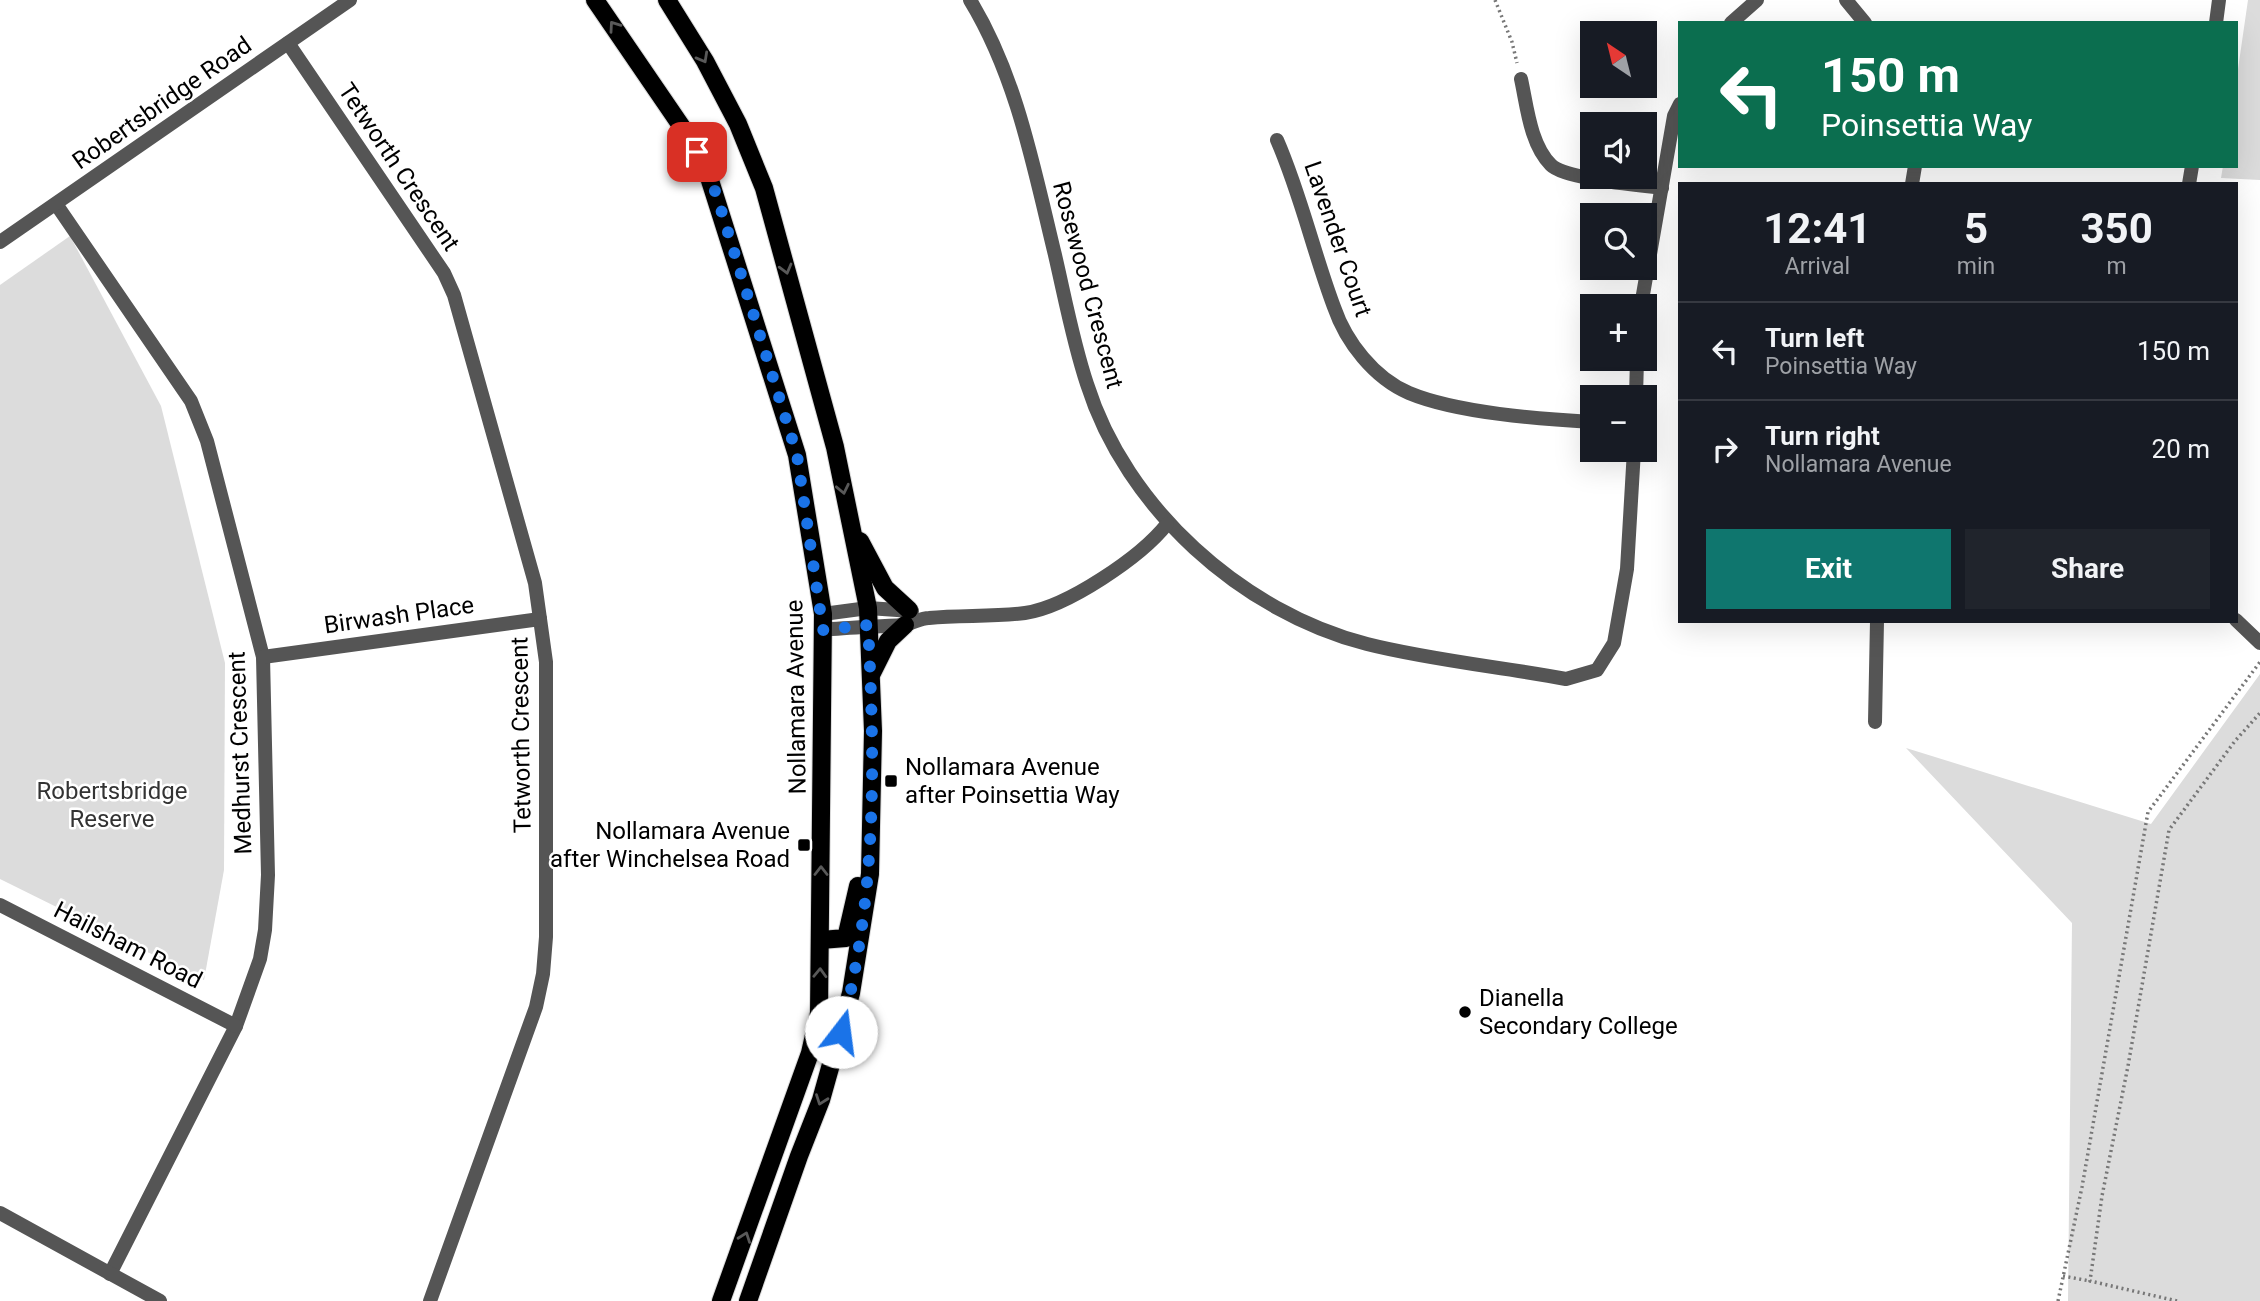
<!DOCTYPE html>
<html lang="en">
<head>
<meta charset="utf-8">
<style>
  :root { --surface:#171b24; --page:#20242c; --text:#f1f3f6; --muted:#9ea1a6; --line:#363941; --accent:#0f766e }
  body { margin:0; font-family:Roboto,sans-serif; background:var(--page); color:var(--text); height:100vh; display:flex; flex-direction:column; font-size:26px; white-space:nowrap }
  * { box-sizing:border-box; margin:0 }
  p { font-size:23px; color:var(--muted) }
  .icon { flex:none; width:38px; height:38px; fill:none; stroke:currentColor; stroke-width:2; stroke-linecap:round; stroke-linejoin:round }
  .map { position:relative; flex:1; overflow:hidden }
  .details { position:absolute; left:1678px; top:182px; width:560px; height:441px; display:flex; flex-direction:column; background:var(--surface); border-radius:0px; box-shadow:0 7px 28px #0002 }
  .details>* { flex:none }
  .hud { position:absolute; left:1678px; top:21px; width:560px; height:147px; border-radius:0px; box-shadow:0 7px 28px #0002; background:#0b6e4f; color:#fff; overflow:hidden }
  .needle { width:46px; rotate:325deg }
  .controls { position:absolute; left:1580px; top:21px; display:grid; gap:14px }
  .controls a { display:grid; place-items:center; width:77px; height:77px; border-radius:0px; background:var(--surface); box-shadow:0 7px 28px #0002; font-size:35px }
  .pin { position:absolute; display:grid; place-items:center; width:60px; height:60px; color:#fff; margin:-30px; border-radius:14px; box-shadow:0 4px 10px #0006 }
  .me { position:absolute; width:77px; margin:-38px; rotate:15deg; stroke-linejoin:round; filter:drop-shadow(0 0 5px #0008) }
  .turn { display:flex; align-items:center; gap:24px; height:147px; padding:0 28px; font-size:32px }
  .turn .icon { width:91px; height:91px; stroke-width:2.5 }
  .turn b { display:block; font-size:49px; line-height:60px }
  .eta { display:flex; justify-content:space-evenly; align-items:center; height:119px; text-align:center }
  .eta b { font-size:42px; font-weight:700; line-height:49px }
  .action { display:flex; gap:14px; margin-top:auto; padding:14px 28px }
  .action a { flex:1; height:80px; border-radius:0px; background:var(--accent); color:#fff; font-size:28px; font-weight:700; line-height:80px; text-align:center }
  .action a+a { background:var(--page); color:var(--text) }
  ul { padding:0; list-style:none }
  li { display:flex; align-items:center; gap:21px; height:98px; padding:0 28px; border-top:2px solid var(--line) }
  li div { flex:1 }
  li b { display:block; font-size:26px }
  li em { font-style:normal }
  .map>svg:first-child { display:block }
  .green { fill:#dcdcdc }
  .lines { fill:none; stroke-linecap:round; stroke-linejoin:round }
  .primary-casing { stroke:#dbdbdb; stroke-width:20 }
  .path { stroke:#777; stroke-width:3.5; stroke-dasharray:2 3.5; stroke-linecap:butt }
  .street { stroke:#555; stroke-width:14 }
  .primary { stroke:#000; stroke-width:18 }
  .oneway { stroke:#595959 }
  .route { stroke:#1a73e8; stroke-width:12; stroke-dasharray:0 21.6 }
  .poi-dot { fill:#000; stroke:#fff; stroke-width:2.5 }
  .labels { text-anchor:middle; stroke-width:5; stroke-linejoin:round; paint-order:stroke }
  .street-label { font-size:24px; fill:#000; stroke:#fff }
  .poi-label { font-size:24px; fill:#000; stroke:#fff; text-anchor:start }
  .park-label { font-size:24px; fill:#333; stroke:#fff }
</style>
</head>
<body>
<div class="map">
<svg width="2260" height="1301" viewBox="0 0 2260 1301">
  <rect width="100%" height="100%" fill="#fff"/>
  <g class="green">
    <polygon points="2248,0 2260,0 2260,180 2221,178 2223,166 2236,166 2237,76"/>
    <polygon points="70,236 161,406 225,663 224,870 204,980 0,879 0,285"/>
    <polygon points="2260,674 2260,1301 2068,1301 2072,923 1906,748 2151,824"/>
  </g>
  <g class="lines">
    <defs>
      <g id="primary">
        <polyline points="595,0 686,133 707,171 797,455 823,614 819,1013 810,1053 721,1301"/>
        <polyline points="667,0 705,61 738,124 764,188 835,447 868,608 873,731 870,874 851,993 821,1100 799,1156 748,1301"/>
        <polyline points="860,541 885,588 909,610"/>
        <polyline points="872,673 888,641 905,625"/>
        <polyline points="821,940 846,938 858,886"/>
      </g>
    </defs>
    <use href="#primary" class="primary-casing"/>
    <g class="path">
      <polyline points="1495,0 1512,42 1517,63"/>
      <polyline points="2063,1276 2090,1281"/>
      <polyline points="2058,1301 2082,1187 2148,812 2260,662"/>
      <polyline points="2177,1301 2090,1281 2102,1196 2128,1066 2169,830 2235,741 2260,713"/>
    </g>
    <g class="street">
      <path d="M970,0C1017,77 1034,169 1055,255C1065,298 1073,342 1087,384C1126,508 1242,612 1367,644C1430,660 1502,667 1566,679L1597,670L1614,643L1627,569L1634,450"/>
      <polyline points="1846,0 1865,23"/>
      <polyline points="1731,23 1757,0"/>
      <polyline points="2216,23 2219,0"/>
      <polyline points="288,43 444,273 454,295 535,583 546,662 546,937 543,974 536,1007 430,1301"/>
      <path d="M1521,79C1527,106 1530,144 1551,165C1565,179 1639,185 1662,188"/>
      <path d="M1277,140C1301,195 1313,251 1334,307C1346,342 1374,378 1409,393C1457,413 1540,419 1592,422"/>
      <polyline points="1912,184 1915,166"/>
      <polyline points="2189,184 2192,166"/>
      <polyline points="56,204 191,401 207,441 263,657 268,875 265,930 260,959 236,1026 110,1274"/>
      <polyline points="0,242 350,0"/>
      <polyline points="1641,306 1674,116 1680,104"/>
      <polyline points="1636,397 1637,359"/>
      <polyline points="823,614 868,608 912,611"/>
      <polyline points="2236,620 2260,643"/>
      <path d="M823,630C850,627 877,627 903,625C912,624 920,618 929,618C961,615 993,617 1025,613C1067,607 1141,557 1167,524"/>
      <polyline points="263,657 540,619"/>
      <polyline points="1875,722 1877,621"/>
      <polyline points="0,905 236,1026"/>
      <polyline points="0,1213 160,1301"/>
    </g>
    <use href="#primary" class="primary"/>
  </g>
  <defs><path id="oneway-chevron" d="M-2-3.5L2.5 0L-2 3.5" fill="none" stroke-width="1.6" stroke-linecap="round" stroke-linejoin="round" transform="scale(1.75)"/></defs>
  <g class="oneway">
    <use href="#oneway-chevron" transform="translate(614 26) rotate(-125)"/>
    <use href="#oneway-chevron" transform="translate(703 58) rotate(61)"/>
    <use href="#oneway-chevron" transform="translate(786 269) rotate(75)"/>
    <use href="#oneway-chevron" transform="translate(843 489) rotate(78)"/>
    <use href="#oneway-chevron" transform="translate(821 871) rotate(-90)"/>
    <use href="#oneway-chevron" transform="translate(820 973) rotate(-88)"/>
    <use href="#oneway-chevron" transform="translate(821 1100) rotate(110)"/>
    <use href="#oneway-chevron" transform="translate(745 1237) rotate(-70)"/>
  </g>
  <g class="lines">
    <path class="route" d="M697,152L708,171L718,200L797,455L823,630L868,625C875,765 877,895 841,1032"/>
  </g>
  <g class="poi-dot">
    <rect x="884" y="774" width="14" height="14" rx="3.5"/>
    <rect x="797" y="838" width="14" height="14" rx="3.5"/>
    <circle cx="1465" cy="1012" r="7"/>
  </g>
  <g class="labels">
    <g class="street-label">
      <text transform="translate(162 103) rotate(-35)" y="8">Robertsbridge Road</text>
      <text transform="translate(399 167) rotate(56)" y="8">Tetworth Crescent</text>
      <text transform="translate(1338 239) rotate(71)" y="8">Lavender Court</text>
      <text transform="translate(1088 285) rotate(75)" y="8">Rosewood Crescent</text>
      <text transform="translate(399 615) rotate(-8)" y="8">Birwash Place</text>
      <text transform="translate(796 697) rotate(-91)" y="8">Nollamara Avenue</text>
      <text transform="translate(521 735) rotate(-91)" y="8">Tetworth Crescent</text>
      <text transform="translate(240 753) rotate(-92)" y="8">Medhurst Crescent</text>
      <text transform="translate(128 945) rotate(27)" y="8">Hailsham Road</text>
    </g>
    <g class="poi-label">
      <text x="905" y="775">Nollamara Avenue<tspan x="905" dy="28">after Poinsettia Way</tspan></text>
      <text x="790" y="839" text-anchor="end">Nollamara Avenue<tspan x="790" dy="28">after Winchelsea Road</tspan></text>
      <text x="1479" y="1006">Dianella<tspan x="1479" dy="28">Secondary College</tspan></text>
    </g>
    <g class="park-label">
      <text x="112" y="799">Robertsbridge<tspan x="112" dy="28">Reserve</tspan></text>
    </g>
  </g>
</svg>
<div class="controls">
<a><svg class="needle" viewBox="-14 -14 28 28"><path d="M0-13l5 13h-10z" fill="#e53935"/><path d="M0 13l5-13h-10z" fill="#9ea1a6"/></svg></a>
<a><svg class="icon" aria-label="sound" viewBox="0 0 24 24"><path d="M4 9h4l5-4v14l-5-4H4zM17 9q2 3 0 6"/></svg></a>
<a><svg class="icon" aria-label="search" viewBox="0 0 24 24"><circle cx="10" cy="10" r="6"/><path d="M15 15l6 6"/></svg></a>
<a>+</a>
<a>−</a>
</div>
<div class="pin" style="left:697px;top:152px;background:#d93025"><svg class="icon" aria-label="arrive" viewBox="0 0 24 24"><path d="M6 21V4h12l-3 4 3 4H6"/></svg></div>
<svg class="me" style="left:841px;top:1032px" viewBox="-20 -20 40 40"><circle r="19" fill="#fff"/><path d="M0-13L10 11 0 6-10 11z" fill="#1a73e8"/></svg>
<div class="hud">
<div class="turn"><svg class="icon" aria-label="left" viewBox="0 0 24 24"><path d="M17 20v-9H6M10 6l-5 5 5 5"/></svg><div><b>150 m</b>Poinsettia Way</div></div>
</div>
<section class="details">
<div class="eta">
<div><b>12:41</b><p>Arrival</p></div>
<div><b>5</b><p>min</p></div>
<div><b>350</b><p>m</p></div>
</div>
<ul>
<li><svg class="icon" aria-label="left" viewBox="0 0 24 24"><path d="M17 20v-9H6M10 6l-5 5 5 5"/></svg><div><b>Turn left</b><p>Poinsettia Way</p></div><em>150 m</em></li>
<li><svg class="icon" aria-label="right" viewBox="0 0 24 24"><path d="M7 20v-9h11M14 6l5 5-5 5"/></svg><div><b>Turn right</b><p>Nollamara Avenue</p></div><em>20 m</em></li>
</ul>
<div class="action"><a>Exit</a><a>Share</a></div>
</section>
</div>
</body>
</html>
